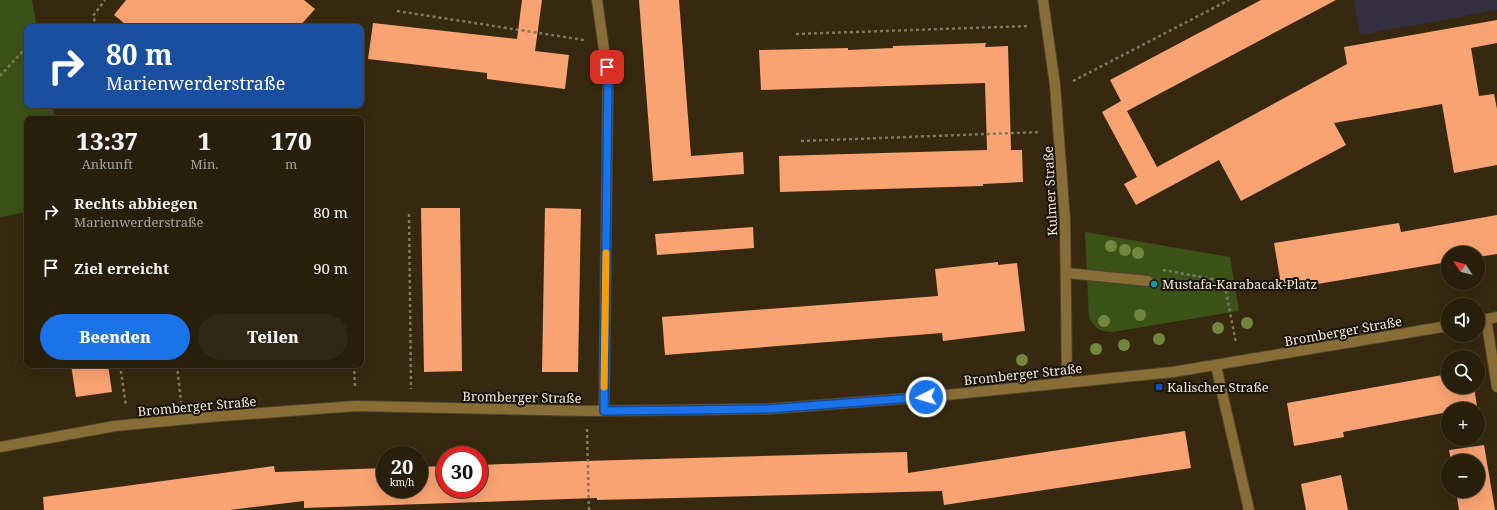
<!DOCTYPE html>
<html lang="de">
<head>
<meta charset="utf-8">
<style>
  :root { --surface:#281f0b; --page:#302714; --text:#f1f3f6; --muted:#a5a29d; --line:#443d2c; --accent:#1a73e8 }
  body { margin:0; font-family:"Noto Serif",serif; background:var(--page); color:var(--text); height:100vh; display:flex; flex-direction:column; font-size:15px; white-space:nowrap }
  * { box-sizing:border-box; margin:0 }
  p { font-size:13px; color:var(--muted) }
  .icon { flex:none; width:22px; height:22px; fill:none; stroke:currentColor; stroke-width:2; stroke-linecap:round; stroke-linejoin:round }
  .map { position:relative; flex:1; overflow:hidden }
  .details { position:absolute; left:24px; top:116px; width:340px; height:252px; display:flex; flex-direction:column; background:var(--surface); border-radius:8px; box-shadow:0 4px 16px #0002,0 0 0 1px var(--line) }
  .details>* { flex:none }
  .banner { position:absolute; left:24px; top:24px; width:340px; height:84px; border-radius:8px; box-shadow:0 4px 16px #0002,0 0 0 1px var(--line); background:#1a4fa0; color:#fff; overflow:hidden }
  .needle { width:26px; rotate:306deg }
  .tools { position:absolute; left:1441px; top:246px; display:grid; gap:8px }
  .tools a { display:grid; place-items:center; width:44px; height:44px; border-radius:50%; background:var(--surface); box-shadow:0 4px 16px #0002,0 0 0 1px var(--line); font-size:20px }
  .speed { position:absolute; left:376px; top:446px; display:flex; gap:8px; font-size:20px; font-weight:700; text-align:center }
  .speed>* { display:grid; place-content:center; width:52px; height:52px; border-radius:50%; background:var(--surface); box-shadow:0 4px 16px #0002,0 0 0 1px var(--line); line-height:1 }
  .speed small { font-size:10px; font-weight:400 }
  .speed .limit { border:6px solid #d22; background:#fff; color:#111 }
  .pin { position:absolute; display:grid; place-items:center; width:34px; height:34px; color:#fff; margin:-17px; border-radius:8px; box-shadow:0 2px 6px #0006 }
  .me { position:absolute; width:44px; margin:-22px; rotate:265deg; stroke-linejoin:round; filter:drop-shadow(0 0 3px #0008) }
  .turn { display:flex; align-items:center; gap:14px; height:84px; padding:0 16px; font-size:18px }
  .turn .icon { width:52px; height:52px; stroke-width:2.5 }
  .turn b { display:block; font-size:28px; line-height:34px }
  .eta { display:flex; justify-content:space-evenly; align-items:center; height:68px; text-align:center }
  .eta b { font-size:24px; font-weight:800; line-height:28px }
  .action { display:flex; gap:8px; margin-top:auto; padding:8px 16px }
  .action a { flex:1; height:46px; border-radius:24px; background:var(--accent); color:#fff; font-size:16px; font-weight:800; line-height:46px; text-align:center }
  .action a+a { background:var(--page); color:var(--text) }
  ul { padding:0; list-style:none }
  li { display:flex; align-items:center; gap:12px; height:56px; padding:0 16px }
  li div { flex:1 }
  li b { display:block; font-size:15px }
  li em { font-style:normal }
  .map>svg:first-child { display:block }
  .industrial { fill:#343041 }
  .green { fill:#3b5217 }
  .building { fill:#f9a372 }
  .lines { fill:none; stroke-linecap:round; stroke-linejoin:round }
  .minor-casing { stroke:#50442b; stroke-width:12 }
  .path { stroke:#827761; stroke-width:2.5; stroke-dasharray:3 3; stroke-linecap:butt }
  .minor { stroke:#896d36; stroke-width:10 }
  .tree { fill:#72873d }
  .route-casing { stroke:#114b97; stroke-width:10 }
  .route { stroke:#1a73e8; stroke-width:7 }
  .slow { stroke:#f59e0b; stroke-width:7 }
  .culture-dot { fill:#0f9aa8; stroke:#191308; stroke-width:1.5 }
  .transit-dot { fill:#1a4fb4; stroke:#191308; stroke-width:1.5 }
  .labels { text-anchor:middle; stroke-width:4; stroke-linejoin:round; paint-order:stroke }
  .street-label { font-size:13px; fill:#f2eada; stroke:#191308 }
  .poi-label { font-size:13px; fill:#f2eada; stroke:#191308; text-anchor:start }
</style>
</head>
<body>
<div class="map">
<svg width="1497" height="510" viewBox="0 0 1497 510">
  <rect width="100%" height="100%" fill="#36290f"/>
  <polygon class="industrial" points="1354,0 1497,0 1497,10 1360,35"/>
  <g class="green">
    <polygon points="0,0 32,0 37,27 27,27 27,105 52,105 55,119 27,119 27,212 0,217"/>
    <path d="M1085,232L1230,257L1239,311L1113,332C1100,332 1096,329 1089,318Z"/>
  </g>
  <g class="building">
    <polygon points="126,0 304,0 315,9 299,27 129,27 114,15"/>
    <polygon points="522,0 542,0 535,51 569,55 565,89 487,79 487,73 368,59 373,23 517,39"/>
    <polygon points="639,0 679,0 691,156 743,152 744,174 653,181"/>
    <polygon points="1261,0 1336,0 1127,111 1157,167 1347,64 1344,47 1497,20 1497,43 1471,48 1479,96 1494,94 1497,109 1497,165 1454,173 1442,104 1334,123 1346,145 1241,201 1219,160 1136,205 1124,184 1137,177 1102,112 1121,101 1110,80"/>
    <polygon points="986,43 985,47 1008,46 1011,150 1022,150 1023,182 983,184 983,186 780,192 779,156 987,150 985,83 761,90 759,50 848,48 848,50 893,48 893,46"/>
    <polygon points="421,208 460,208 462,371 424,372"/>
    <polygon points="545,208 581,209 578,372 542,372"/>
    <polygon points="1497,215 1497,254 1478,257 1478,253 1448,253 1448,262 1282,290 1274,243 1399,223 1401,232"/>
    <polygon points="753,227 754,248 657,255 655,234"/>
    <polygon points="998,262 998,265 1017,263 1025,331 943,341 942,333 665,355 662,317 938,296 935,269"/>
    <polygon points="71,365 108,365 112,392 76,397"/>
    <polygon points="1448,374 1448,387 1474,387 1477,406 1448,409 1448,412 1343,432 1344,437 1294,446 1287,403"/>
    <polygon points="1185,431 1191,468 944,505 942,491 597,500 597,498 304,508 304,501 230,510 44,510 43,497 274,466 275,472 385,468 385,489 419,489 419,467 445,466 445,489 479,489 479,465 583,461 907,452 908,473"/>
    <polygon points="1484,445 1495,510 1459,510 1456,491 1478,491 1478,461 1451,461 1449,450"/>
    <polygon points="1341,475 1348,510 1306,510 1301,484"/>
  </g>
  <g class="lines">
    <defs>
      <g id="minor">
        <polyline points="597,0 608,78 604,411"/>
        <polyline points="1043,0 1055,85 1065,220 1067,382"/>
        <polyline points="1066,273 1148,281"/>
        <polyline points="1486,319 1497,387"/>
        <polyline points="1478,321 1497,317"/>
        <polyline points="1216,366 1249,510"/>
        <polyline points="0,447 115,426 209,417 356,406 586,411 768,409 926,397 1173,372 1448,326"/>
      </g>
    </defs>
    <use href="#minor" class="minor-casing"/>
    <g class="path">
      <polyline points="397,11 584,40"/>
      <polyline points="97,27 93,16 105,0"/>
      <polyline points="796,34 1029,26"/>
      <polyline points="0,76 22,52 27,51"/>
      <polyline points="1073,81 1229,0"/>
      <polyline points="801,141 1040,132"/>
      <polyline points="409,214 411,389"/>
      <polyline points="1163,270 1224,281 1236,343"/>
      <polyline points="120,365 126,406"/>
      <polyline points="177,365 181,402"/>
      <polyline points="354,365 355,388"/>
      <polyline points="587,429 589,510"/>
    </g>
    <use href="#minor" class="minor"/>
  </g>
  <g class="tree">
    <circle cx="1111" cy="246" r="6"/>
    <circle cx="1125" cy="250" r="6"/>
    <circle cx="1138" cy="253" r="6"/>
    <circle cx="1140" cy="315" r="6"/>
    <circle cx="1104" cy="321" r="6"/>
    <circle cx="1247" cy="323" r="6"/>
    <circle cx="1218" cy="328" r="6"/>
    <circle cx="1159" cy="339" r="6"/>
    <circle cx="1124" cy="345" r="6"/>
    <circle cx="1096" cy="349" r="6"/>
    <circle cx="1022" cy="360" r="6"/>
  </g>
  <g class="lines">
    <defs>
      <polyline id="route" points="607,67 608,78 604,411 768,409 926,397"/>
    </defs>
    <use href="#route" class="route-casing"/>
    <use href="#route" class="route"/>
    <polyline class="slow" points="604,387 606,253"/>
  </g>
  <circle class="culture-dot" cx="1154" cy="284" r="4"/>
  <rect class="transit-dot" x="1155" y="383" width="8" height="8" rx="2"/>
  <g class="labels">
    <g class="street-label">
      <text transform="translate(1050 191) rotate(-93)" y="5">Kulmer Straße</text>
      <text transform="translate(1343 331) rotate(-10)" y="5">Bromberger Straße</text>
      <text transform="translate(1023 374) rotate(-6)" y="5">Bromberger Straße</text>
      <text transform="translate(522 397) rotate(1)" y="5">Bromberger Straße</text>
      <text transform="translate(197 406) rotate(-5)" y="5">Bromberger Straße</text>
    </g>
    <g class="poi-label">
      <text x="1162" y="289">Mustafa-Karabacak-Platz</text>
      <text x="1167" y="392">Kalischer Straße</text>
    </g>
  </g>
</svg>
<div class="tools">
<a><svg class="needle" viewBox="-14 -14 28 28"><path d="M0-13l5 13h-10z" fill="#e53935"/><path d="M0 13l5-13h-10z" fill="#a5a29d"/></svg></a>
<a><svg class="icon" aria-label="sound" viewBox="0 0 24 24"><path d="M4 9h4l5-4v14l-5-4H4zM17 9q2 3 0 6"/></svg></a>
<a><svg class="icon" aria-label="search" viewBox="0 0 24 24"><circle cx="10" cy="10" r="6"/><path d="M15 15l6 6"/></svg></a>
<a>+</a>
<a>−</a>
</div>
<div class="speed"><div>20<small>km/h</small></div><div class="limit">30</div></div>
<div class="pin" style="left:607px;top:67px;background:#d93025"><svg class="icon" aria-label="arrive" viewBox="0 0 24 24"><path d="M6 21V4h12l-3 4 3 4H6"/></svg></div>
<svg class="me" style="left:926px;top:397px" viewBox="-20 -20 40 40"><circle r="17" fill="#1a73e8" stroke="#fff" stroke-width="3"/><path d="M0-11L8 9 0 5-8 9z" fill="#fff"/></svg>
<div class="banner">
<div class="turn"><svg class="icon" aria-label="right" viewBox="0 0 24 24"><path d="M7 20v-9h11M14 6l5 5-5 5"/></svg><div><b>80 m</b>Marienwerderstraße</div></div>
</div>
<section class="details">
<div class="eta">
<div><b>13:37</b><p>Ankunft</p></div>
<div><b>1</b><p>Min.</p></div>
<div><b>170</b><p>m</p></div>
</div>
<ul>
<li><svg class="icon" aria-label="right" viewBox="0 0 24 24"><path d="M7 20v-9h11M14 6l5 5-5 5"/></svg><div><b>Rechts abbiegen</b><p>Marienwerderstraße</p></div><em>80 m</em></li>
<li><svg class="icon" aria-label="arrive" viewBox="0 0 24 24"><path d="M6 21V4h12l-3 4 3 4H6"/></svg><div><b>Ziel erreicht</b></div><em>90 m</em></li>
</ul>
<div class="action"><a>Beenden</a><a>Teilen</a></div>
</section>
</div>
</body>
</html>
